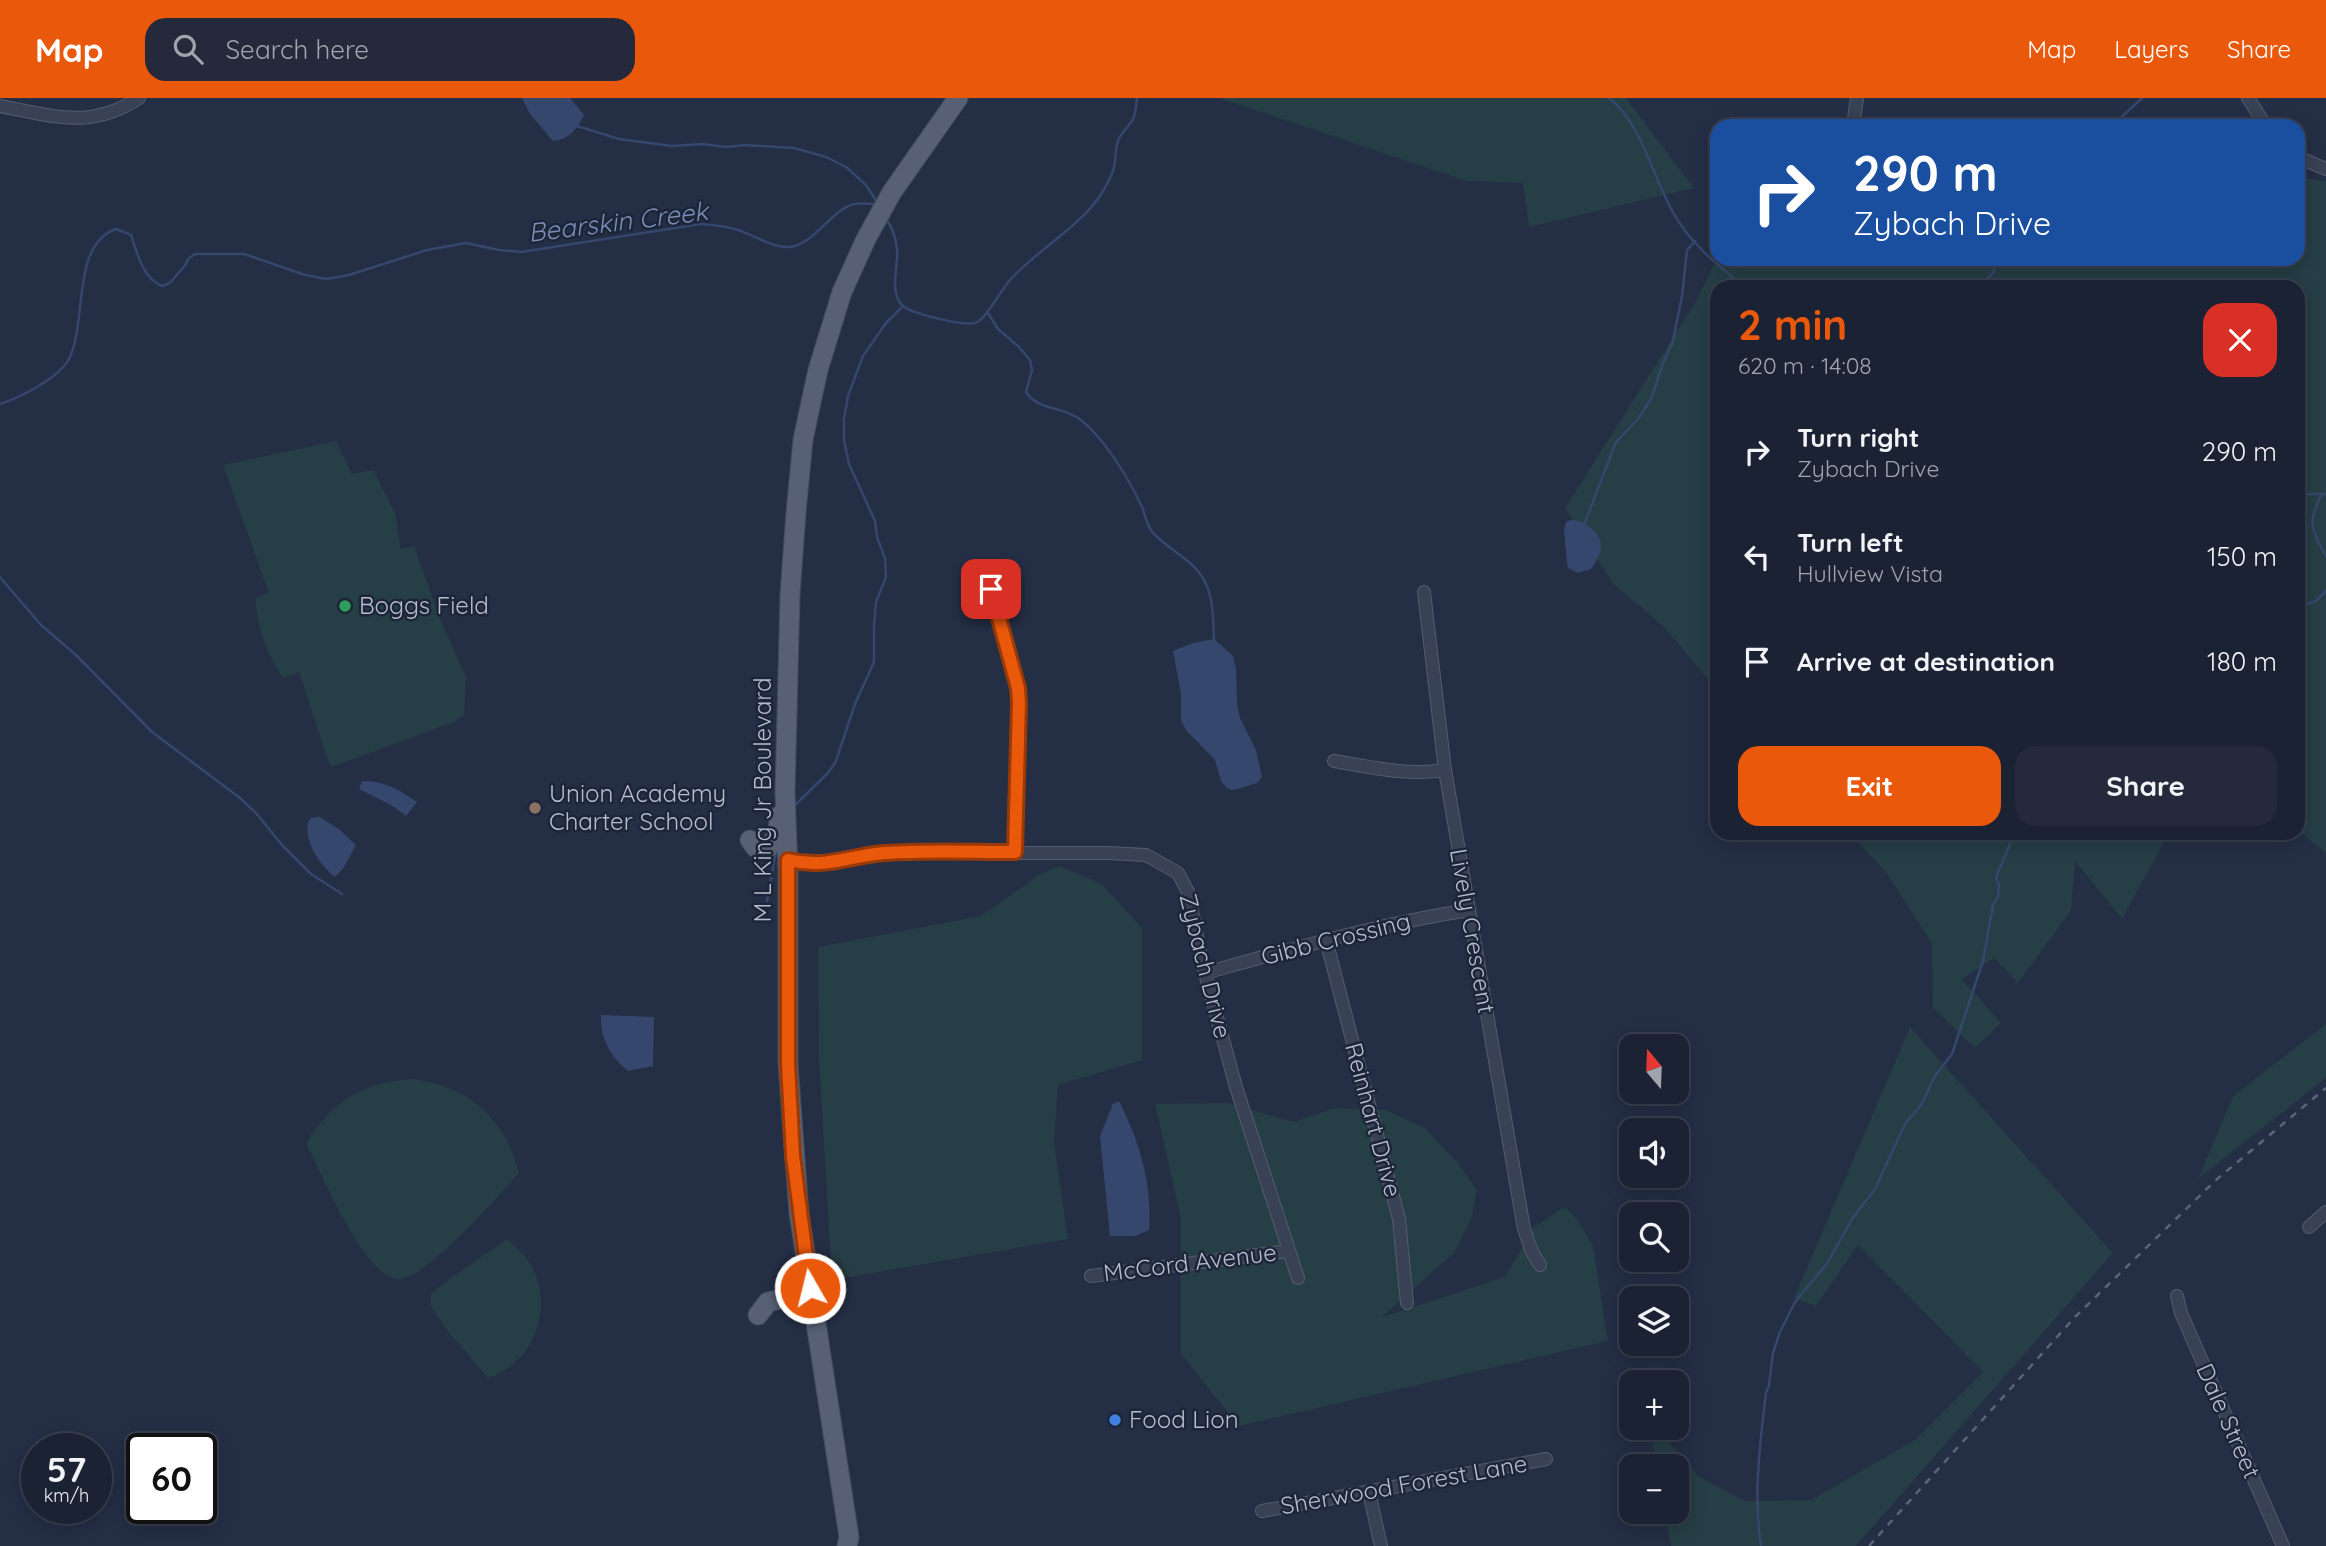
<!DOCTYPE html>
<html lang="en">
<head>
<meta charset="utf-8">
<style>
  :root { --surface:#1b2234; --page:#242a3c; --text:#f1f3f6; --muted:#a0a4ac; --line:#393f4f; --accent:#ea580c }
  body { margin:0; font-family:Quicksand,sans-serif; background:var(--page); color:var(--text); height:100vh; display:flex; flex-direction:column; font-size:26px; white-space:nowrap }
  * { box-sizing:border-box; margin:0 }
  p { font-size:23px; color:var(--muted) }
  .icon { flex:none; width:38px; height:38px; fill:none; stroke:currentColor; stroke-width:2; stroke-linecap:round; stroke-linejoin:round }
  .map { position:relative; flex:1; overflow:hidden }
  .panel { position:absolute; left:1710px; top:182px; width:595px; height:560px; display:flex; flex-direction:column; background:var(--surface); border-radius:21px; box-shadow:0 4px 18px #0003,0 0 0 2px var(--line) }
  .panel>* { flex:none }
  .top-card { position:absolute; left:1710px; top:21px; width:595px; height:147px; border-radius:21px; box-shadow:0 4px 18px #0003,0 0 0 2px var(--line); background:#1a4fa0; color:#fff; overflow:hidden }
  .needle { width:46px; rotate:341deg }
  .fabs { position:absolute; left:1619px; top:936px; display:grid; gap:14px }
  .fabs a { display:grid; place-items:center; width:70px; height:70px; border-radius:14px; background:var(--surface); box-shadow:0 4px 18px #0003,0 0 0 2px var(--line); font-size:35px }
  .speed { position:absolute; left:21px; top:1335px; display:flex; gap:14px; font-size:35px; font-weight:700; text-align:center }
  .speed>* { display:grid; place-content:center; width:91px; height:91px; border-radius:50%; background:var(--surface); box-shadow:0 4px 18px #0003,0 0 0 2px var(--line); line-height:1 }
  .speed small { font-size:18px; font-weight:400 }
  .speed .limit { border:4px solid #111; border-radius:10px; background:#fff; color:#111 }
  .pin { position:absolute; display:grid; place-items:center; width:60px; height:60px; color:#fff; margin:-30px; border-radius:14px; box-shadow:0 4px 10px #0006 }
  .me { position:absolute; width:77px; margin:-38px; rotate:352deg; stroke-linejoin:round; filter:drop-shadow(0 0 5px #0008) }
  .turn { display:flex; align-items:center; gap:24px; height:147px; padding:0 28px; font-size:32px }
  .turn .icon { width:91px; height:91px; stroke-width:2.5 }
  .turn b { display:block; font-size:49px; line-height:60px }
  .round { display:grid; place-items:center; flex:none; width:74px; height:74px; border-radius:21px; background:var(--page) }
  .summary { display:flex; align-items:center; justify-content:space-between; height:119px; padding:0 28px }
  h1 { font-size:42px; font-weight:800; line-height:52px; color:var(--accent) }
  .action { display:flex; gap:14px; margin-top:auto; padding:14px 28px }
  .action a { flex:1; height:80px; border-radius:21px; background:var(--accent); color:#fff; font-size:28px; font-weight:800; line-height:80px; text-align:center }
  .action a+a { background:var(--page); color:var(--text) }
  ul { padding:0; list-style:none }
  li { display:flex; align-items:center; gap:21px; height:105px; padding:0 28px }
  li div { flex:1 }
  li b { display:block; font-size:26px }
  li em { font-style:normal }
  header { display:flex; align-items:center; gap:42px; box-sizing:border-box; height:98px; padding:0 35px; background:var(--accent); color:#fff }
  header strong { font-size:33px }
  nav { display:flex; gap:38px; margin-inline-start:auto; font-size:24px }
  .search { width:490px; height:63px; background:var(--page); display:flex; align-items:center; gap:18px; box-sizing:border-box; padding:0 24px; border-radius:21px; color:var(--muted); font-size:26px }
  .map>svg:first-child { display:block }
  .green { fill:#263e45 }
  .water { fill:#36476d }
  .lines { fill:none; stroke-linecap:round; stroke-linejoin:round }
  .stream { stroke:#36476d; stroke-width:2.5 }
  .street-casing { stroke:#545c6e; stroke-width:14 }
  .primary-casing { stroke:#424a5d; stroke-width:21 }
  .street { stroke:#394154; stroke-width:12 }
  .primary { stroke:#576074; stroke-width:19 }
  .rail { stroke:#5a647b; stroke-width:2.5; stroke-dasharray:7 7; stroke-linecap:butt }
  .route-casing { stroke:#983908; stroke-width:18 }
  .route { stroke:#ea580c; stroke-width:12 }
  .leisure-dot { fill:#2e9e5b; stroke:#1d2639; stroke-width:2.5 }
  .education-dot { fill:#8d6e63; stroke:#1d2639; stroke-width:2.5 }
  .shop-dot { fill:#3f7fe0; stroke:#1d2639; stroke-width:2.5 }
  .labels { text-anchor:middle; stroke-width:5; stroke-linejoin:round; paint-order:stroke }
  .poi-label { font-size:24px; fill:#b6bccd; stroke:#1d2639; text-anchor:start }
  .street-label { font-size:24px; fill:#b6bccd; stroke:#1d2639 }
  .water-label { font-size:26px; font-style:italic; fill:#7b8eb8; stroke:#1d2639 }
</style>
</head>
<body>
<header>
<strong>Map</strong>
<div class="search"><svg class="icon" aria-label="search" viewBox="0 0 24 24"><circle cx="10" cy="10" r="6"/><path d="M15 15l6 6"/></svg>Search here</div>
<nav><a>Map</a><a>Layers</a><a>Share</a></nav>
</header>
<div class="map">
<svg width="2326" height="1448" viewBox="0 0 2326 1448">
  <rect width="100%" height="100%" fill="#242e45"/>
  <g class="green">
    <polygon points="1219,0 1626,0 1694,90 1529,129 1523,85 1467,83"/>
    <polygon points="2298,79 2326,83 2326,755 2298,732 2298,189 1717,189 1717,592 1662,527 1614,487 1565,410 1695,205 1717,161 2298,161"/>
    <path d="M336,343L352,376L373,372L395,414L401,451L414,448L442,525L466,579L464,617L454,624L331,669L324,651L299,574L283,580C268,558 255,527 256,500L269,495L223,367Z"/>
    <polygon points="1849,735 2169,735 2122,821 2075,763 2071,813 2018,885 1994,860 1962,881 2001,925 1975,950 1933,910 1932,846 1886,774"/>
    <polygon points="1058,768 1101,785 1142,830 1142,962 1058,987 1054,1044 1068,1141 832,1182 819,961 818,849 981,818 1036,779"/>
    <polygon points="2326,926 2326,980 2198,1081 2233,998"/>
    <polygon points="1910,929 2113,1155 1856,1448 1671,1448 1665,1414 1676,1414 1676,1368 1657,1368 1650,1330 1657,1330 1699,1379 1745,1403 1811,1402 1915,1342 1983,1274 1858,1147 1816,1208 1794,1200"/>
    <path d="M413,981C468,988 506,1020 519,1075C500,1096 423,1186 396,1181C362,1175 322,1076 306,1046C329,1004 366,983 413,981Z"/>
    <polygon points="1227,1005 1294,1024 1334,1010 1386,1012 1425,1030 1458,1065 1477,1092 1472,1119 1454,1155 1382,1219 1505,1179 1533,1130 1565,1108 1579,1124 1593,1148 1608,1243 1239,1328 1181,1256 1181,1121 1155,1006"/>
    <path d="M507,1141C521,1153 534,1166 538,1184C549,1224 528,1267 488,1280L449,1235L430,1207L431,1196L445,1184Z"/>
  </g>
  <g class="water">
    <path d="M522,0H570L584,17C578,31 568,42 553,43L530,16Z"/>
    <path d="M1571,422C1585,422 1602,435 1601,450C1600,458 1595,465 1591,471L1578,475L1568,470L1567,465L1564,432L1566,424Z"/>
    <polygon points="1214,541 1233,558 1236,571 1237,606 1240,620 1256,652 1262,679 1257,685 1234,692 1228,691 1221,683 1215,662 1186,632 1181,623 1181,596 1173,553 1193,545"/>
    <path d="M362,683C383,682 400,692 417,704L406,718L391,707L359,691Z"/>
    <path d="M320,719L340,732L356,747L344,769L335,779C320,767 304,745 308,724L311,720Z"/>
    <path d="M601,917L654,919L653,968L628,973C610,958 600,941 601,917Z"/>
    <path d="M1119,1003C1140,1045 1152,1085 1149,1132L1135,1138H1110L1100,1038L1113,1006Z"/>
  </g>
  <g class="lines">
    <g class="stream">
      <path d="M1609,0C1643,27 1652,79 1674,116C1690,145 1719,169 1745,189"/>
      <polyline points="577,28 619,41 672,48 702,46 726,49 745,47 794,50 826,59 846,69 866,87 877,104"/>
      <polyline points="2112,28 2142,0"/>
      <path d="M887,122C893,131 896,140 897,151C899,169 888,194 903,208C913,216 963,228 975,225C986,222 1001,191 1011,181C1038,151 1083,127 1103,93C1107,86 1113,76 1114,69C1116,60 1115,52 1118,43C1121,34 1129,29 1133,21C1136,15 1136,6 1137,0"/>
      <polyline points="1978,189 1993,175 1998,161"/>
      <path d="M988,215L998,231L1019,249L1030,262L1032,272L1026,294C1038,313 1064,308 1081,322C1105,341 1129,381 1142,409C1146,419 1147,430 1155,437C1171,453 1195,463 1205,484C1214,502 1213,523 1214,542"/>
      <path d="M0,306C19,300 52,283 65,267C90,235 68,147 116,131L131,137C137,155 143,181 162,188L170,185L186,166L188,161L195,156H244L305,177L327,181L349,177L427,152L466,145L499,152L521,154L701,126C713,127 726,128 738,132C754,137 772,150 789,149C811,149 829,115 851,107C858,104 869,106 878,106"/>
      <polyline points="2298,396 2326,396"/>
      <path d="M2322,396C2307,424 2311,431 2326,458"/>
      <polyline points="1584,427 1616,344 1639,320 1652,299 1662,268 1673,243 1682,198 1687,152 1695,143"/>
      <polyline points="0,479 41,527 76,557 152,634 240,700 256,715 282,747 311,776 342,796"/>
      <polyline points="2298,509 2316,503 2326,493"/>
      <polyline points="793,709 828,675 836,663 855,606 874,564 874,528 876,504 886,479 885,460 877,439 875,423 849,366 844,342 844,321 848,298 863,258 886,225 903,208"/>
      <polyline points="766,809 776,753"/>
      <path d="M1761,1448C1753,1396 1760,1346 1766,1295L1769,1287L1773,1255L1780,1234L1795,1204L1828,1164L1852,1121L1875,1091L1905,1026L1921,1007L1935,978L1952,956L1983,863L1993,807L1998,798L1999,787L1996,779L2011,744L2012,735"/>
    </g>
    <defs>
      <g id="street">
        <polyline points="2248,0 2266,28"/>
        <path d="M0,8C53,18 91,32 139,0"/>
        <polyline points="1853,28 1857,0"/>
        <polyline points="2298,59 2326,71"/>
        <polyline points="991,491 1018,590 1019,605 1015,754"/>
        <polyline points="1424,494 1445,672 1524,1131 1532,1154 1540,1167"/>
        <path d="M1334,663C1371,669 1407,678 1445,672"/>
        <polyline points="788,762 818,766 883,755 1108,755 1146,757 1178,775 1188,794 1203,868 1236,989 1298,1180"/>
        <polyline points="1326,842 1399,1121 1407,1205"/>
        <path d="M1205,875C1292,851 1379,826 1469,812"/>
        <polyline points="2309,1129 2326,1114"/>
        <polyline points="1091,1178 1289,1153"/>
        <polyline points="2177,1198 2181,1215 2283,1448"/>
        <polyline points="1369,1394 1381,1448"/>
        <polyline points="1262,1413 1546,1361"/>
      </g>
      <g id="primary">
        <polyline points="750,742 755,749 769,749 778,736 779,718"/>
        <path d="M758,1217L768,1204C793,1199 795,1192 808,1171"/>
        <polyline points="847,1448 849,1439 799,1115 788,966 788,773 785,694 790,497 796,414 803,342 811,304 818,272 842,194 866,141 892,94 958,0"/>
      </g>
    </defs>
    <use href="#street" class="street-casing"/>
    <use href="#primary" class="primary-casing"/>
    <use href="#street" class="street"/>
    <use href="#primary" class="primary"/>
    <polyline class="rail" points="1869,1448 2075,1219 2216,1082 2326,990"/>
  </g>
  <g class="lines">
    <defs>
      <path id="route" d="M810,1190L793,1058L788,966V762C827,771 848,758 884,755C927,752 972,754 1015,754L1019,605L1018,590L991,491"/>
    </defs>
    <use href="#route" class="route-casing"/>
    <use href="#route" class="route"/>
  </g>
  <circle class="leisure-dot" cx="345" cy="508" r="7"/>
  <circle class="education-dot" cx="535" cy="710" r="7"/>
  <circle class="shop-dot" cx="1115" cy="1322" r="7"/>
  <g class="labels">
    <g class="poi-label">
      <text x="359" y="516">Boggs Field</text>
      <text x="549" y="704">Union Academy<tspan x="549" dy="28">Charter School</tspan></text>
      <text x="1129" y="1330">Food Lion</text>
    </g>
    <g class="street-label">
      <text transform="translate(763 702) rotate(-90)" y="8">M L King Jr Boulevard</text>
      <text transform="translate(1472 833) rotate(80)" y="8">Lively Crescent</text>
      <text transform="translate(1336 841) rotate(-14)" y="8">Gibb Crossing</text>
      <text transform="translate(1205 868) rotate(76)" y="8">Zybach Drive</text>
      <text transform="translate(1373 1022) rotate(75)" y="8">Reinhart Drive</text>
      <text transform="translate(1190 1165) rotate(-7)" y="8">McCord Avenue</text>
      <text transform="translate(2228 1323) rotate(66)" y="8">Dale Street</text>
      <text transform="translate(1404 1387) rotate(-10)" y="8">Sherwood Forest Lane</text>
    </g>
    <g class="water-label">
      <text transform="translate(618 124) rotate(-7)" y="9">Bearskin Creek</text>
    </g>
  </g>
</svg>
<div class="fabs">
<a><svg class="needle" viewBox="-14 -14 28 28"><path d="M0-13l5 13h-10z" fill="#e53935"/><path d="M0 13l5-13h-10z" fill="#a0a4ac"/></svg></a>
<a><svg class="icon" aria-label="sound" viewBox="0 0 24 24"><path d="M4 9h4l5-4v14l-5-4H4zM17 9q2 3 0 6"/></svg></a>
<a><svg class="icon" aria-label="search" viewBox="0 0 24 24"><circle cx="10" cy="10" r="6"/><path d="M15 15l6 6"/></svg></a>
<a><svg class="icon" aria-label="layers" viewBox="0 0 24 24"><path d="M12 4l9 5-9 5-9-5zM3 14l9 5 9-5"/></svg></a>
<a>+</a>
<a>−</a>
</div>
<div class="speed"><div>57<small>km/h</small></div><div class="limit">60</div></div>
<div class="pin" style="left:991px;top:491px;background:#d93025"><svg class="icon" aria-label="arrive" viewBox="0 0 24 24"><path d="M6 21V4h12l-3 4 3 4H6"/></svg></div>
<svg class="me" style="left:810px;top:1190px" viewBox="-20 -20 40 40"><circle r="17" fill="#ea580c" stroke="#fff" stroke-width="3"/><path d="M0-11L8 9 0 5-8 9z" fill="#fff"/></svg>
<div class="top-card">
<div class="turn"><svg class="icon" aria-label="right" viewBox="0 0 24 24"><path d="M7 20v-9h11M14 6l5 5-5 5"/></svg><div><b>290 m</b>Zybach Drive</div></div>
</div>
<section class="panel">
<div class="summary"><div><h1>2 min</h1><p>620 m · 14:08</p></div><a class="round" style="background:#d93025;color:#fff"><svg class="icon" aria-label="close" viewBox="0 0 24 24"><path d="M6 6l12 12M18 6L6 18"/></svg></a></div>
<ul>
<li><svg class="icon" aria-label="right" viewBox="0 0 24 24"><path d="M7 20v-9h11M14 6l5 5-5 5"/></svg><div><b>Turn right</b><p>Zybach Drive</p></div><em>290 m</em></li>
<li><svg class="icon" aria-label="left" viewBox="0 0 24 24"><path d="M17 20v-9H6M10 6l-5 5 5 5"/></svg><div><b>Turn left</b><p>Hullview Vista</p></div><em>150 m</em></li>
<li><svg class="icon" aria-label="arrive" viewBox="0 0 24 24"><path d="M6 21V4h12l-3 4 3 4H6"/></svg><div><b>Arrive at destination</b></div><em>180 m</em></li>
</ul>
<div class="action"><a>Exit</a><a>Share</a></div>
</section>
</div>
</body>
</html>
